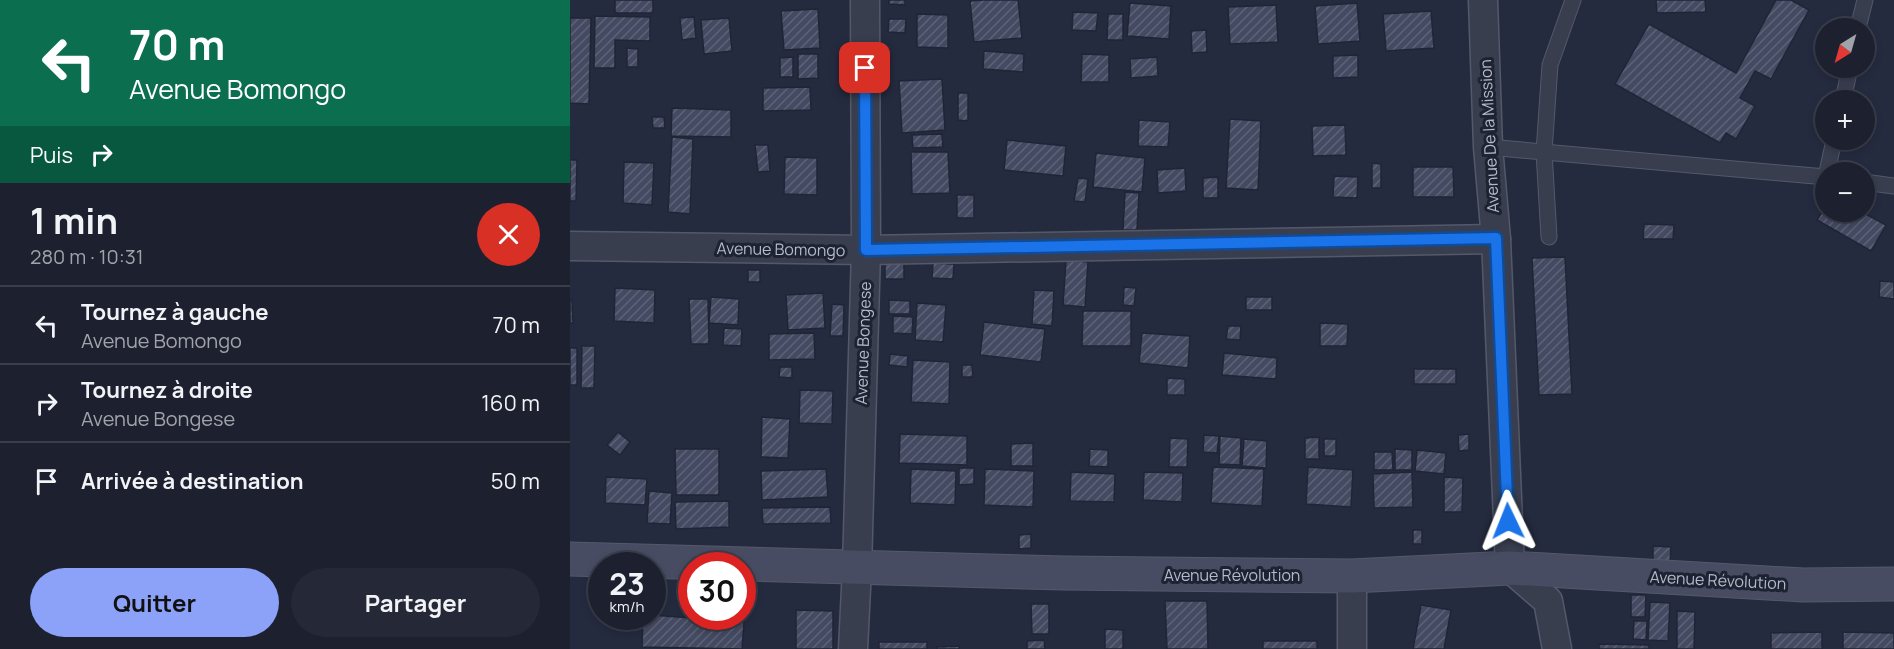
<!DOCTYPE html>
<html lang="fr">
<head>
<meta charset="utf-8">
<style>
  :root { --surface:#1c202f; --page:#252837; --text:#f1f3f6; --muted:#a0a3aa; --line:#3a3e4b; --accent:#8ca1f8 }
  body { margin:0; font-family:Manrope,sans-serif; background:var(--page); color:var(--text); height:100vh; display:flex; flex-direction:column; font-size:22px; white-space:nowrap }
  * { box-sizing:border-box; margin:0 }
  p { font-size:20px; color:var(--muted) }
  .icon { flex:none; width:33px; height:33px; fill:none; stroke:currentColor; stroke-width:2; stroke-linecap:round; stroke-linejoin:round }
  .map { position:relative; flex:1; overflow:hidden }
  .side { display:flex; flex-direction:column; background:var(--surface); width:570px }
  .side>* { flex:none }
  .hud { background:#0b6e4f; color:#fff; overflow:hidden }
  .needle { width:39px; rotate:217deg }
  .buttons { position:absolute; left:1245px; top:18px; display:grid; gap:12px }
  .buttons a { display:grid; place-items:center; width:60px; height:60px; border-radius:50%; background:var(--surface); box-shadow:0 3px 9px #0003,0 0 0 2px var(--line); font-size:30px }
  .speed { position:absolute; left:18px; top:552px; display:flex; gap:12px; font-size:30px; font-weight:700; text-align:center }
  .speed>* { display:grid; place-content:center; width:78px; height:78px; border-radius:50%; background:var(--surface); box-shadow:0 3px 9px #0003,0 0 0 2px var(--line); line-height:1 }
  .speed small { font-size:15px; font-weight:400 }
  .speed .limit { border:9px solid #d22; background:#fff; color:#111 }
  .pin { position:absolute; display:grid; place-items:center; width:51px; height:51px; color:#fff; margin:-26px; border-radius:12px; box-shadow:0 3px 9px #0006 }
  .me { position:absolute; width:66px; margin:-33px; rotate:358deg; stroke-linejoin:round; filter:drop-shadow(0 0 4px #0008) }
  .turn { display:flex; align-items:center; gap:21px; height:126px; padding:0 30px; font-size:27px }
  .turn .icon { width:78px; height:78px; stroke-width:2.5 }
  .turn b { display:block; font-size:42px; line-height:51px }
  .then { display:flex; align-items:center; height:57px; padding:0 30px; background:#0003; gap:12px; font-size:22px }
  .round { display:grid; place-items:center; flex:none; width:63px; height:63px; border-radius:32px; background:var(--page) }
  .overview { display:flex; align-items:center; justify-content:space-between; height:102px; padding:0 30px }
  h1 { font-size:36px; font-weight:700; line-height:45px }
  .primary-button { display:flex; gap:12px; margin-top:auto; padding:12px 30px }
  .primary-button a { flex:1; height:69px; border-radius:36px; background:var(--accent); color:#111; font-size:24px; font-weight:700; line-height:69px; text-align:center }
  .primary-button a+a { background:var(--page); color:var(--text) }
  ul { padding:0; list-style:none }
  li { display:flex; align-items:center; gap:18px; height:78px; padding:0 30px; border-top:2px solid var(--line) }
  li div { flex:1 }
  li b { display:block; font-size:22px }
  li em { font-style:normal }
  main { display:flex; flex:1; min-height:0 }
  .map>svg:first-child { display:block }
  .building { fill:url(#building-hatch); stroke:#202536; stroke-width:1.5 }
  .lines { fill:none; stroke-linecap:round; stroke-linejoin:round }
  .lane-casing { stroke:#54596a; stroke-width:17 }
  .street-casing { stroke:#54596a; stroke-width:31 }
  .secondary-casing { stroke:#54596a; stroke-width:35 }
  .lane { stroke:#393e4f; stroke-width:15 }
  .street { stroke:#393e4f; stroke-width:28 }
  .secondary { stroke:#474c62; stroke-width:33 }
  .route-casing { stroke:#114b97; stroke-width:15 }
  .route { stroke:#1a73e8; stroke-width:10 }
  .labels { text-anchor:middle; stroke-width:6; stroke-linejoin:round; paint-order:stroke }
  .street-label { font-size:16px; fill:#b5b9ca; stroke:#1e2334 }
</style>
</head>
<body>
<main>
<section class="side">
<div class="hud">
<div class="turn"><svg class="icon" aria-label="left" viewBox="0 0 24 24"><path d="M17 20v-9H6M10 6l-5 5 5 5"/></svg><div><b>70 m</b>Avenue Bomongo</div></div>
<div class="then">Puis<svg class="icon" aria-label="right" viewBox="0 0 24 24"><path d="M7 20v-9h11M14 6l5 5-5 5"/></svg></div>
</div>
<div class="overview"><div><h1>1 min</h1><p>280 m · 10:31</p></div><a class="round" style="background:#d93025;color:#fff"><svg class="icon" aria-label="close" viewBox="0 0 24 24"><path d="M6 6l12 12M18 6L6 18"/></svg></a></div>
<ul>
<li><svg class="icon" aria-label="left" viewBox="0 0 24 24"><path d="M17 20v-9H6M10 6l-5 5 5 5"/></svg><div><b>Tournez à gauche</b><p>Avenue Bomongo</p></div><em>70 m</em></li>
<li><svg class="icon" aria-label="right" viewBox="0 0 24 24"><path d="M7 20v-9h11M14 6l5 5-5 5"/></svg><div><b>Tournez à droite</b><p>Avenue Bongese</p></div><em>160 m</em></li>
<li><svg class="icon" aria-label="arrive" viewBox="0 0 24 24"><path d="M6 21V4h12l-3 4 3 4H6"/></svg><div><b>Arrivée à destination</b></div><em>50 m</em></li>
</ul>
<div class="primary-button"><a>Quitter</a><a>Partager</a></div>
</section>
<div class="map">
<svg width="1324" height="649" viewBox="0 0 1324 649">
  <defs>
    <pattern id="building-hatch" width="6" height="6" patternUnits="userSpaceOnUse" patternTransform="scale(1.5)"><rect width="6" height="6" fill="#444a61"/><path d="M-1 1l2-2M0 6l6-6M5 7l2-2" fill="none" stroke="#5d6276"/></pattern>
  </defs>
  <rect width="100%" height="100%" fill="#252b3f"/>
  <g class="building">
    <rect x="45" y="0" width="38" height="13"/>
    <polygon points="319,0 335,0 335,5 319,4"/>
    <polygon points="413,0 448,0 452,38 404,42 400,1"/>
    <polygon points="1086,0 1135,0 1136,12 1087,13"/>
    <polygon points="1206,0 1221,0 1239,10 1201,79 1185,71 1170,98 1185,106 1166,139 1156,133 1150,143 1045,84 1079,24 1166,73"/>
    <polygon points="560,3 601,6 599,39 557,36"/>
    <polygon points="787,3 790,41 748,44 745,6"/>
    <polygon points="706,5 708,42 660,44 658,7"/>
    <polygon points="248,9 250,48 214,50 211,11"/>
    <polygon points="861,11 864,48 816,51 813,14"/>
    <polygon points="503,12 528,13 526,31 502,30"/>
    <polygon points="347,14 378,15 378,48 347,47"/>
    <polygon points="538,14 553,14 553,40 537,40"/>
    <polygon points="25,16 80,17 80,41 45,40 45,68 24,68"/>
    <polygon points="124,17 126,38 112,40 110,18"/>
    <polygon points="0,18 21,18 19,104 0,103"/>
    <polygon points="159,18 162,51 134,54 131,20"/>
    <polygon points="319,19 336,19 335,33 318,32"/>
    <polygon points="636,30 637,52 622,53 621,31"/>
    <polygon points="57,48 68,49 68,67 57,67"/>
    <polygon points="414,51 454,54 453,72 413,69"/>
    <polygon points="228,54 248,54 248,78 228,79"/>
    <polygon points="512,54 539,55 539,82 511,82"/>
    <polygon points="788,55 788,77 763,78 763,56"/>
    <polygon points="223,57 223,77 210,77 210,58"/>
    <polygon points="587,57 588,76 561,78 560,59"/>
    <polygon points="372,79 375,130 332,133 329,81"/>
    <polygon points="240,87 241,110 193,111 193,88"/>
    <polygon points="388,93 398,93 398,121 388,120"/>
    <polygon points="102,108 161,110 161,137 101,136"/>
    <polygon points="82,117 94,117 95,128 83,128"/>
    <polygon points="660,119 691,121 688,190 656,188"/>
    <polygon points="569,120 600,122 598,147 568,146"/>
    <polygon points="775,125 776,155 743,156 742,126"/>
    <polygon points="372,134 373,147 343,148 342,135"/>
    <polygon points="102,137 123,139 120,214 98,212"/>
    <polygon points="437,140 496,146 493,176 434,170"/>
    <polygon points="185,145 198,145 200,171 188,172"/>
    <polygon points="341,152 378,152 380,193 342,194"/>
    <polygon points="526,153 575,158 572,192 523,187"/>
    <polygon points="215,157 247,158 247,195 214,194"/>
    <polygon points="0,160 7,160 6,201 0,201"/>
    <polygon points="54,162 84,163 82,205 53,203"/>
    <polygon points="802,163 811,164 811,188 802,188"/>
    <polygon points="843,167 883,167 884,197 843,197"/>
    <polygon points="615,168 616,191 588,193 587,170"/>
    <polygon points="764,176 788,177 787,198 763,197"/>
    <polygon points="648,177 648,198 633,198 633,178"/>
    <polygon points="508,178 518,179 515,202 504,201"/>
    <polygon points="555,192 569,193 567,230 553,230"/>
    <rect x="387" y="195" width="17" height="23"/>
    <polygon points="1256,206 1256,212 1292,212 1316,225 1301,251 1247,220"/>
    <polygon points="1074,224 1104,225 1103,239 1073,239"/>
    <polygon points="995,257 1002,394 969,395 962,258"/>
    <polygon points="496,260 518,262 515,307 493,305"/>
    <rect x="315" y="262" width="19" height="17"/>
    <polygon points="363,263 384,264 383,279 362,278"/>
    <rect x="178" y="270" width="12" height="12"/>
    <polygon points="1310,281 1324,282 1324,299 1309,297"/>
    <polygon points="554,287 566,288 564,306 553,305"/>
    <polygon points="45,288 85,290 84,323 44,321"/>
    <polygon points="464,290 484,291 482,326 462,324"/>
    <polygon points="253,293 255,328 218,330 216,295"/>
    <polygon points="141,297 169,299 168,325 139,323"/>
    <rect x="676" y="297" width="26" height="13"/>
    <polygon points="119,299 138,299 139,344 121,344"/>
    <polygon points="0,300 2,300 3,323 0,323"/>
    <polygon points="319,300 340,301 340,314 319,314"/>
    <polygon points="347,303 376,305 373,342 345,340"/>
    <polygon points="262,304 274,305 273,336 260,336"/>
    <polygon points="513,311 561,311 561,346 512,346"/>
    <polygon points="323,316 343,317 342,334 323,333"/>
    <polygon points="414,322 475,329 471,362 410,355"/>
    <polygon points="750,323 778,324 777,346 750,346"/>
    <polygon points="658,326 671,326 670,340 656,339"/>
    <polygon points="154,328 172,329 171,346 153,345"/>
    <polygon points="244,333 245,359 199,360 199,334"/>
    <polygon points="572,333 620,336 618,368 569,363"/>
    <polygon points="12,346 25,346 24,388 11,388"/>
    <rect x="0" y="348" width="7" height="37"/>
    <polygon points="654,353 707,358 706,379 652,375"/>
    <polygon points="320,354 338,356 337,367 319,365"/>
    <polygon points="343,360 380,362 379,404 341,402"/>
    <polygon points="392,365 402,365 403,377 392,377"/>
    <polygon points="210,367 222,367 222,378 209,377"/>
    <rect x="844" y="369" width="42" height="15"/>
    <polygon points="597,378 615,379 615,395 597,395"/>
    <polygon points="230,390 263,391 262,424 229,423"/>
    <polygon points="192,417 220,419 218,458 191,457"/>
    <polygon points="48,432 60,442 50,455 37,445"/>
    <polygon points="330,434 397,436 397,465 329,463"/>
    <polygon points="899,434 899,450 889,451 888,435"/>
    <polygon points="634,435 649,436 647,453 633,452"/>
    <polygon points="650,436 671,438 670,465 649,464"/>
    <polygon points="749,437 749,459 735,459 735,438"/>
    <polygon points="600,438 618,439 617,467 599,467"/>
    <polygon points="674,439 697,441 696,468 672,466"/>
    <rect x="754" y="439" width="12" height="17"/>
    <polygon points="463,443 463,466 441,466 441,444"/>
    <polygon points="105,449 149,449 149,495 106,495"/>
    <polygon points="520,449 538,450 538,467 519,466"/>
    <polygon points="825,449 842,450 842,470 825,470"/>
    <polygon points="847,450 876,453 874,474 845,471"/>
    <polygon points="804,452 822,452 823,470 804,470"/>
    <polygon points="643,467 694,469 692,506 641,503"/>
    <polygon points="738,467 783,470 781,507 736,504"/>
    <polygon points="389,468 404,468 404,484 389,485"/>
    <polygon points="256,469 258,497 192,500 191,471"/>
    <polygon points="341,469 386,471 385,505 340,503"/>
    <polygon points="415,469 464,471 463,507 414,505"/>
    <polygon points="501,472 545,474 544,502 500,501"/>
    <polygon points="574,472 613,473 612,502 573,500"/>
    <polygon points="842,472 843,507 804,508 803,474"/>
    <polygon points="36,477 77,479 75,505 35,503"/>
    <polygon points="874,477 893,478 892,512 874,512"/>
    <polygon points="79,491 102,493 100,524 77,523"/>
    <polygon points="159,501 159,527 106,529 105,502"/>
    <polygon points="260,507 261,523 193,524 192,508"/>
    <rect x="843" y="530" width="9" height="14"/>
    <polygon points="461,534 461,548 449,549 449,535"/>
    <polygon points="1083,546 1101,547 1100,563 1083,562"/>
    <polygon points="1061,595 1076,595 1075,617 1061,617"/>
    <polygon points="595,601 637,601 638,649 597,649"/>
    <polygon points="1080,602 1100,603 1098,641 1078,640"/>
    <polygon points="461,604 479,604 479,634 462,634"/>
    <polygon points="851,605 881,610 874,649 843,649"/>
    <polygon points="226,610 263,611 263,649 226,649"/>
    <polygon points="1107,611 1125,612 1124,649 1107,649"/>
    <polygon points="82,615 174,622 172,649 72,647 73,616 82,616"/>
    <polygon points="1064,621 1077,621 1076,640 1063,639"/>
    <polygon points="535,629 553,630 553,649 535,649"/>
    <polygon points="1252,632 1252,649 1201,649 1201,633"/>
    <polygon points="1273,632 1324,633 1324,649 1273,649"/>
    <polygon points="474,640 475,649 457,649 457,641"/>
    <rect x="693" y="641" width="54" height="8"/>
    <rect x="309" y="642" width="48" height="7"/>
    <polygon points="1029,644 1079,645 1079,649 1029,649"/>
    <polygon points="389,646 389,649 367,649 367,647"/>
  </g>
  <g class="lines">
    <defs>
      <g id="lane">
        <polyline points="1288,28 1295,0"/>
        <polyline points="1273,100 1280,68"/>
        <polyline points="918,147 1256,177"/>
        <polyline points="1257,172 1264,140"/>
        <polyline points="1294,182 1324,186"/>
        <polyline points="979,237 974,152 980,65 1003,0"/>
      </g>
      <g id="street">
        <polyline points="913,0 918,147 926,239 940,568 978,601 987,649"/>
        <polyline points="0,246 296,250 926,239"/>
        <polyline points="283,649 287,568 296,250 295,0"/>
        <polyline points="782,649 782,576"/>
      </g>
      <polyline id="secondary" points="0,559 494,573 782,576 940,568 1233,585 1324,584"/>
    </defs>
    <use href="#lane" class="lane-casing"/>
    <use href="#street" class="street-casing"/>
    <use href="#secondary" class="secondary-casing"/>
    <use href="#lane" class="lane"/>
    <use href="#street" class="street"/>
    <use href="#secondary" class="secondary"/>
  </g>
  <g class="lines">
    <defs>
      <polyline id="route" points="295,68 296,250 926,238 938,521"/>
    </defs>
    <use href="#route" class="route-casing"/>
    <use href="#route" class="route"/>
  </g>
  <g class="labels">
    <g class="street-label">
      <text transform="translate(919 136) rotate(-93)" y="6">Avenue De la Mission</text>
      <text transform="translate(211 249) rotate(1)" y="6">Avenue Bomongo</text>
      <text transform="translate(293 343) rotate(-88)" y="6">Avenue Bongese</text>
      <text x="662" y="581">Avenue Révolution</text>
      <text transform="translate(1148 580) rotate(3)" y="6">Avenue Révolution</text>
    </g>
  </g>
</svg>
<div class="buttons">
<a><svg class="needle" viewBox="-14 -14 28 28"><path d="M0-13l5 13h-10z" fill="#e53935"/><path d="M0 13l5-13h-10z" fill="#a0a3aa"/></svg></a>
<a>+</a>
<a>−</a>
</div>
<div class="speed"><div>23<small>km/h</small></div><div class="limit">30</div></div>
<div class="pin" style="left:295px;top:68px;background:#d93025"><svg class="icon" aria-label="arrive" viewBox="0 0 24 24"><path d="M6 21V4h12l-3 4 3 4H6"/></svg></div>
<svg class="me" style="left:938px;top:521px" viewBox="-20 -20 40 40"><path d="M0-17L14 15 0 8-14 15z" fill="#1a73e8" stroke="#fff" stroke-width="4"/></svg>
</div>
</main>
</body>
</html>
